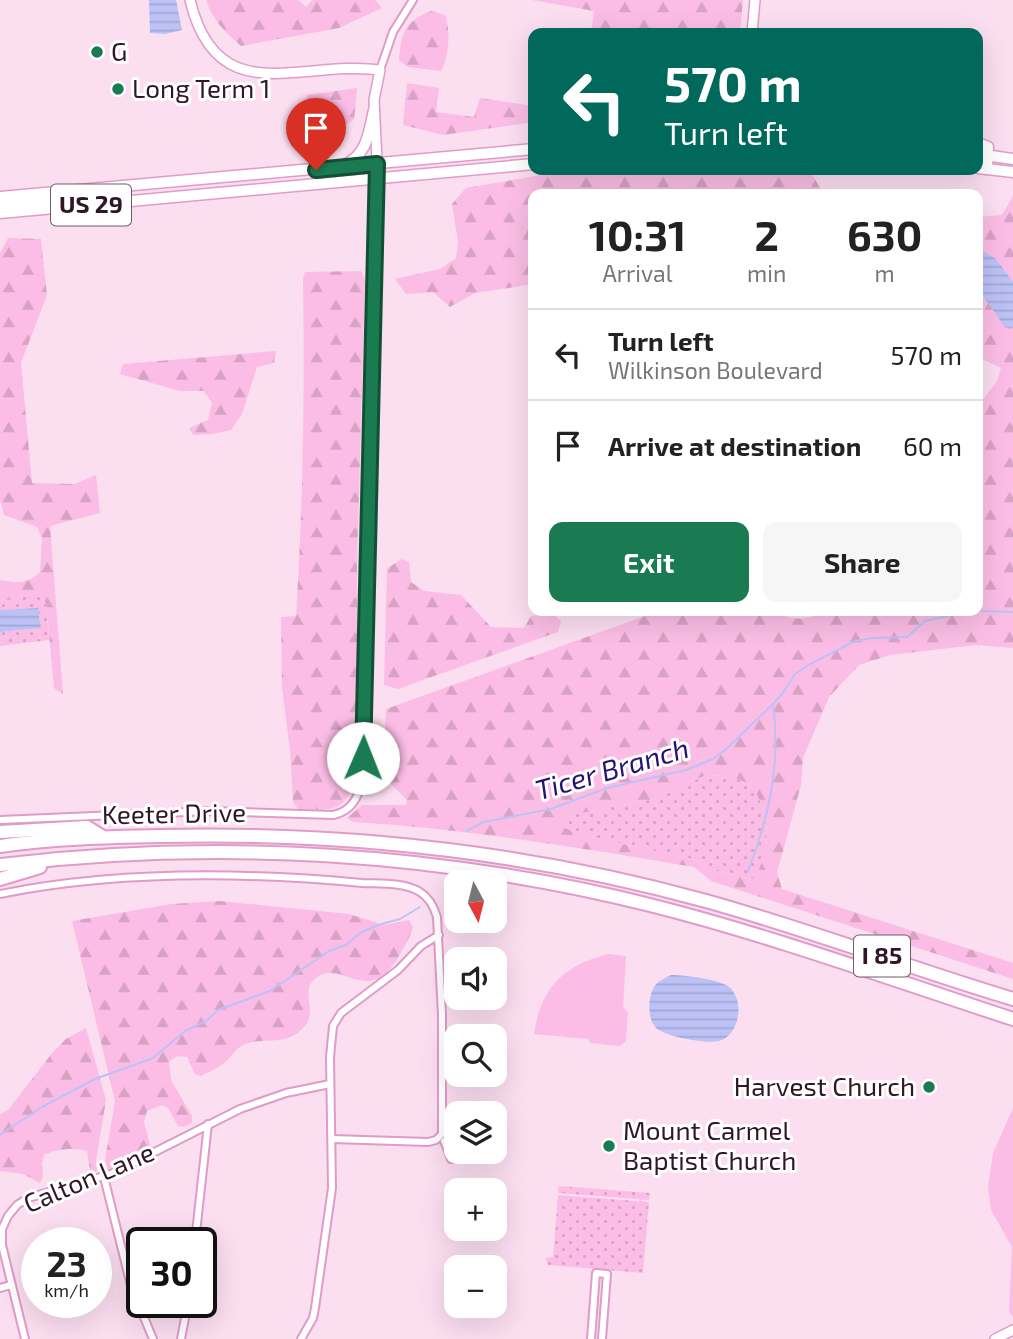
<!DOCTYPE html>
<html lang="en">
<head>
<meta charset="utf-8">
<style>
  :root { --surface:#fff; --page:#f6f6f6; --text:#222; --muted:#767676; --line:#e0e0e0; --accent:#1a7b52 }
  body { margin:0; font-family:"Exo 2",sans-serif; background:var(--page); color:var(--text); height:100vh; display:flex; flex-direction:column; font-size:26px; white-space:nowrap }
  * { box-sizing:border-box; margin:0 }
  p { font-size:23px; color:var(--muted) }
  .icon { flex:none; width:38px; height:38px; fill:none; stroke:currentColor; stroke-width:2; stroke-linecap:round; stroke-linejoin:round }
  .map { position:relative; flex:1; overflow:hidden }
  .details { position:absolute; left:528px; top:189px; width:455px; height:427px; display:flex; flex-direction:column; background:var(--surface); border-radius:14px; box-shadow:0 7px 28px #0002 }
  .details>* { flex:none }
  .banner { position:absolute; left:528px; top:28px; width:455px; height:147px; border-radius:14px; box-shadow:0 7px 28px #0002; background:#00695c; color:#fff; overflow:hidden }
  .needle { width:46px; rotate:173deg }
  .buttons { position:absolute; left:444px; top:870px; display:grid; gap:14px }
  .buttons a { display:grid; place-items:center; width:63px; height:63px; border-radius:14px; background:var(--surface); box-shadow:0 7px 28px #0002; font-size:35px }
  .speed { position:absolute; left:21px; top:1227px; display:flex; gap:14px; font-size:35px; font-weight:700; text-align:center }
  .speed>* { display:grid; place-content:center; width:91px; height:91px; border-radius:50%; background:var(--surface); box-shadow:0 7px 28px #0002; line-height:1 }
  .speed small { font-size:18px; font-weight:400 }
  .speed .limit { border:4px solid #111; border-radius:10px; background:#fff; color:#111 }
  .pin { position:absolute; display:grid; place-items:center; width:60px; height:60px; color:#fff; margin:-72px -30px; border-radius:50% 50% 50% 0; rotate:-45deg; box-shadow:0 0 7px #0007 }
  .pin .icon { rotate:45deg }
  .me { position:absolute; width:77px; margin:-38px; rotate:1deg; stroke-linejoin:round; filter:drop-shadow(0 0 5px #0008) }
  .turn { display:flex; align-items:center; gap:24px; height:147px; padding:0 21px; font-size:32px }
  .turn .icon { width:91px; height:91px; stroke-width:2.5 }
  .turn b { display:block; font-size:49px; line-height:60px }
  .eta { display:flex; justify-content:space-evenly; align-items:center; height:119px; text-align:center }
  .eta b { font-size:42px; font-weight:700; line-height:49px }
  .action { display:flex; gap:14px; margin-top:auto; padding:14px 21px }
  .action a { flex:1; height:80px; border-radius:14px; background:var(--accent); color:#fff; font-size:28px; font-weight:700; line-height:80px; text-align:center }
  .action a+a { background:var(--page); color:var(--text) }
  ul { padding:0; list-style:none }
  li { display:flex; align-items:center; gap:21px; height:91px; padding:0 21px; border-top:2px solid var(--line) }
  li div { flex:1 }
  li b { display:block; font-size:26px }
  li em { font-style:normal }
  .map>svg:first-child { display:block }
  .grass { fill:url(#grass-dots) }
  .forest { fill:url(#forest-firs); fill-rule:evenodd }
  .green { fill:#fbbde5 }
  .water { fill:url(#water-rules) }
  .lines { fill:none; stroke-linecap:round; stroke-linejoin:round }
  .stream { stroke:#bcc2f6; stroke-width:2 }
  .street-casing { stroke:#e19bc9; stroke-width:10 }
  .secondary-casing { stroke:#e19bc9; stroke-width:12 }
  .primary-casing { stroke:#e19bc9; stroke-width:13 }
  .highway-casing { stroke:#e19bc9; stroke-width:16 }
  .street { stroke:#fff; stroke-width:6 }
  .secondary { stroke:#fff; stroke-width:9 }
  .primary { stroke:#fff; stroke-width:10 }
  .highway { stroke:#fff; stroke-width:12 }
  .route-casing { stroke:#115035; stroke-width:18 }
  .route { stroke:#1a7b52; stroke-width:12 }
  .poi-dot { fill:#1a7b52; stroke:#fff; stroke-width:2.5 }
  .labels { text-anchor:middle; stroke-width:6; stroke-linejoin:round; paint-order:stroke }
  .shield { fill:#fff; stroke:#6f5c68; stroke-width:2 }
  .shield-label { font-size:24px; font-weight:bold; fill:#311628 }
  .poi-label { font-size:26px; fill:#311628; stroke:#fff; text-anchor:start }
  .street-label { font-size:26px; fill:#311628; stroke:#fff }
  .water-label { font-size:28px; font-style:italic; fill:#251374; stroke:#fff }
</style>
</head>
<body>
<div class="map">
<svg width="1013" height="1339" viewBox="0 0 1013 1339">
  <defs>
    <pattern id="grass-dots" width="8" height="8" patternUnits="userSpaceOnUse" patternTransform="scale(1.75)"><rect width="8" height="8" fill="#fbbde5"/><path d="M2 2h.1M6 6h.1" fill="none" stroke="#d8a2c4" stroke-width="1.8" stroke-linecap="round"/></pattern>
    <pattern id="forest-firs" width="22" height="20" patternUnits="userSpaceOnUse" patternTransform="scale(1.75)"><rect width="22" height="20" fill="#fbbde5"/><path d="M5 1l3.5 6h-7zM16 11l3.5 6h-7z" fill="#d8a2c4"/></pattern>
    <pattern id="water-rules" width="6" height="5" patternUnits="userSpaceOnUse" patternTransform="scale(1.75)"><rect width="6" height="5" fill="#bcc2f6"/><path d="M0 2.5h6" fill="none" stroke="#a2a6d3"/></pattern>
  </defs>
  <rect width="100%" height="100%" fill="#fbdef0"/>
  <g class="grass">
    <polygon points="36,593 46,603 49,640 0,646 0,632 41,628 38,608 0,610 0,602"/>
    <path d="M729,775C737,779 748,782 753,789C771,812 772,857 753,879L716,871L692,859L582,835L565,828V816L654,799L704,776Z"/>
    <polygon points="559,1186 650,1193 649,1200 558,1193"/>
    <polygon points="558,1195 649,1202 643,1273 548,1265 545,1258 553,1257"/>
  </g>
  <g class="forest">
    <path d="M206,0H298L306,7L312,0H375L382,8L339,28L241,46C225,32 213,21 206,0Z"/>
    <polygon points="532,0 743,0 740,33 591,33 594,11"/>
    <path d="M431,11L445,15C451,31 449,57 441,71L408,67L399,60C401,33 404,22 431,11Z"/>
    <polygon points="407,83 439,88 436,112 474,117 480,98 534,106 534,122 443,135 403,125"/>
    <polygon points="357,88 354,120 345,125 303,135 307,95"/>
    <polygon points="570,170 810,170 820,188 836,194 534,194 534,284 475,293 450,307 433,292 406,294 395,279 440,269 456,258 458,242 452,204 466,188"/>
    <path d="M1013,196V648L976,645L890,655L859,665L829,697L803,758L801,785L777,873L782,889L1013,963V979L711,881L694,867C580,848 468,829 353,822L347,818L362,805H406L407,800L383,776L386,709L656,612L772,611C794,621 805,621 827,611H978V406L997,381L1001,368L978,357V217L1002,215ZM729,775C737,779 748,782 753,789C771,812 772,858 752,879L716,871L692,859L582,835L565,828V816L654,799L704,776Z"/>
    <path d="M8,238L41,239L47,295L21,363L32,483L75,484L96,475L100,513L50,526L63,694L54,688L46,603L36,593L0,602V580C18,583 26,585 40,572L42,538L37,527L4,515L0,500V253Z"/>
    <path d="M361,271L365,280L357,564V771C345,813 338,810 298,809L293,802L290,751L282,687L281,617L296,616C303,503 305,392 303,279L305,272Z"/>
    <polygon points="276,351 274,363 257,367 242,414 231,430 212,434 193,435 189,428 208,420 212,403 204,391 180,391 120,374 123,364"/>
    <polygon points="402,559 409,562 411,582 424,591 461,595 491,627 524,628 531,616 552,613 561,621 558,632 398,689 384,685 387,568"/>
    <path d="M219,901L349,914L384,925L409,920L413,927C410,938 405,946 399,956C368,1009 342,958 316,978C300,989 316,1009 307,1023C290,1047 272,1037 249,1043C237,1045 233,1056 224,1063C218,1068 209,1072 201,1076L195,1074L187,1057L177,1056L169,1062L171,1080L192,1116V1123L184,1127L178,1126L168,1108L162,1105L147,1111L144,1122L151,1149L108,1171L105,1160L115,1101L72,921L171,904Z"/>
    <path d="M86,1028L106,1100L96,1161L97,1171L93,1173L90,1170L87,1151C76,1147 55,1149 44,1155L42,1164L43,1177L40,1183L23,1174L0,1171V1114L8,1110L53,1052L66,1039Z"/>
  </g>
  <g class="green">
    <path d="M609,954L626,956L623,1008L628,1012L626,1041L620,1046L590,1043L588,1039L534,1034C541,988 563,965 609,954Z"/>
    <polygon points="1013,1108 1013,1317 1009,1311 1012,1247 991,1210 988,1187 993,1153"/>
  </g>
  <g class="water">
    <polygon points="149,0 176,0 182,30 165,34 150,33"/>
    <polygon points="978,248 996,259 1013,282 1013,327 1010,329 1004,326 978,289"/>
    <polygon points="38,608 41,628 0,632 0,610"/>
    <path d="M671,975C685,975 719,979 729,987C745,1000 740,1035 719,1041C706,1044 666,1037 656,1028C647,1019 648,997 654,987C658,981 665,978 671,975Z"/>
  </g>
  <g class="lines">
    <g class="stream">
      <polyline points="978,611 1013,612"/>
      <polyline points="466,831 484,822 551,809 607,788 686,770 713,759 725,750 773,704 783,693 795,674 810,664 855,641 873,638 907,637 925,621 971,611"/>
      <path d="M748,871C769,817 781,764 773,705"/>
      <polyline points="0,1135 42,1107 95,1079 153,1058 185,1031 206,1021 218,1010 270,991 329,951 346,945 360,933 378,925 400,919 420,907"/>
    </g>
    <defs>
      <g id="street">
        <polyline points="380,70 393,32 413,0"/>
        <path d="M0,820L211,811L333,815C361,809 362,782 363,759L378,180"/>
        <path d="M0,894C115,871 245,872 362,883C379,884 404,882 420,892C430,898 434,907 437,917L442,1015V1134L436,1140L428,1142L332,1139"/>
        <polyline points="444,1141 457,1147"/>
        <polyline points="445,1143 451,1159 457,1159 460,1152"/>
        <polyline points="104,1177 131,1286 153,1339"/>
        <polyline points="195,1242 208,1124"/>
        <polyline points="0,1288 11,1285"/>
        <polyline points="25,1339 2,1245 2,1229 8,1216 17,1205 28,1198 111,1174 240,1109 286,1093 330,1084"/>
        <polyline points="181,1339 188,1302"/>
        <polyline points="301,1339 313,1318 315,1308 332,1188 330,1057 333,1026 341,1013 398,970 421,946 439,935"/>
        <polyline points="591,1339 596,1273 607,1274 602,1339"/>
      </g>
      <g id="secondary">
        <path d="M190,0C217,113 302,59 380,70L374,100L378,180"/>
        <polyline points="752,33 755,0"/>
        <polyline points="995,1339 1013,1330"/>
      </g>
      <g id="primary">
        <polyline points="978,143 988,147 987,169"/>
        <polyline points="978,154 1013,159"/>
        <path d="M344,165C367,156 369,132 374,110"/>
        <polyline points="978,168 1013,172"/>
        <polyline points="0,197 534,149"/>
        <polyline points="0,206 74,199 91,192"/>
        <polyline points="0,213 534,164"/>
      </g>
      <g id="highway">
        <polyline points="0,832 87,827 103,837"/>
        <path d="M0,846C54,838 109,837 163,836C347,832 529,852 706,901C810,930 910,968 1013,999"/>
        <path d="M0,865C216,839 439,852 650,905C773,936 893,980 1013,1019"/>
        <polyline points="0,879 40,867"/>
      </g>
    </defs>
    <use href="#street" class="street-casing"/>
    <use href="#secondary" class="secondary-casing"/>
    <use href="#primary" class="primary-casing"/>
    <use href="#highway" class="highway-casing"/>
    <use href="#street" class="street"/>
    <use href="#secondary" class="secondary"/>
    <use href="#primary" class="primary"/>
    <use href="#highway" class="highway"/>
  </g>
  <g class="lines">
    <defs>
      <polyline id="route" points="316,170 377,164 363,758"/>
    </defs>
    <use href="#route" class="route-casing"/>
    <use href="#route" class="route"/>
  </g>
  <g class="poi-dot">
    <circle cx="97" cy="52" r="7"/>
    <circle cx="118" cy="89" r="7"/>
    <circle cx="929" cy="1087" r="7"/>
    <circle cx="609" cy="1146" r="7"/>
  </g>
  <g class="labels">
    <g class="shield">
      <rect x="51" y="184.5" width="80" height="41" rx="5"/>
      <rect x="854" y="935.5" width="56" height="41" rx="5"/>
    </g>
    <g class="shield-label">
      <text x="91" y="213">US 29</text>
      <text x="882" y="964">I 85</text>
    </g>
    <g class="poi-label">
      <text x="111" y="61">G</text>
      <text x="132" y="98">Long Term 1</text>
      <text x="915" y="1096" text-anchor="end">Harvest Church</text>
      <text x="623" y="1140">Mount Carmel<tspan x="623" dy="30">Baptist Church</tspan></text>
    </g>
    <g class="street-label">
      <text transform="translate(174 814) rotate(-1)" y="9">Keeter Drive</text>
      <text transform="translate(89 1178) rotate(-23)" y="9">Calton Lane</text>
    </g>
    <g class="water-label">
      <text transform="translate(612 769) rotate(-16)" y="10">Ticer Branch</text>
    </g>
  </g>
</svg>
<div class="buttons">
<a><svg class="needle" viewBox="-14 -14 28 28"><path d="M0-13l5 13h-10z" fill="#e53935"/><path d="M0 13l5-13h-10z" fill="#767676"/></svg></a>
<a><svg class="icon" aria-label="sound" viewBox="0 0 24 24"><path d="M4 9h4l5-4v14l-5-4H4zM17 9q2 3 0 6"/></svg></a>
<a><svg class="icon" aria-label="search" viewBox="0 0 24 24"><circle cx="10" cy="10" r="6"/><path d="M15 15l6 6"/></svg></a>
<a><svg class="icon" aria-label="layers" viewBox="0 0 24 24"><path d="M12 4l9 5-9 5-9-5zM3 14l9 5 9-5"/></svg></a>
<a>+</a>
<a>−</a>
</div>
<div class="speed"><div>23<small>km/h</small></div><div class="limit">30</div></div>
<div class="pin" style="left:316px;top:170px;background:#d93025"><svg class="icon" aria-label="arrive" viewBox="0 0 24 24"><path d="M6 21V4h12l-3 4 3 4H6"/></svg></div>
<svg class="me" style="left:363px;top:758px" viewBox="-20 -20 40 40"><circle r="19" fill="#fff"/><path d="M0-13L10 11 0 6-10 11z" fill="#1a7b52"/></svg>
<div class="banner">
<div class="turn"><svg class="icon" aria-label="left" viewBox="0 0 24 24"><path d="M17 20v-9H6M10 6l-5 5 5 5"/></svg><div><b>570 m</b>Turn left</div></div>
</div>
<section class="details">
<div class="eta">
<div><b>10:31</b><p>Arrival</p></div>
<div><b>2</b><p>min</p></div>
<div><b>630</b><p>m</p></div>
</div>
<ul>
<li><svg class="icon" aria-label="left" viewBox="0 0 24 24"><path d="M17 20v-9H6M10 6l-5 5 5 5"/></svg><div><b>Turn left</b><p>Wilkinson Boulevard</p></div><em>570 m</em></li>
<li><svg class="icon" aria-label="arrive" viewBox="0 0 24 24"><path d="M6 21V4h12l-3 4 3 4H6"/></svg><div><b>Arrive at destination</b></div><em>60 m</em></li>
</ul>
<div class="action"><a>Exit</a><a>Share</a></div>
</section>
</div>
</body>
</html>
